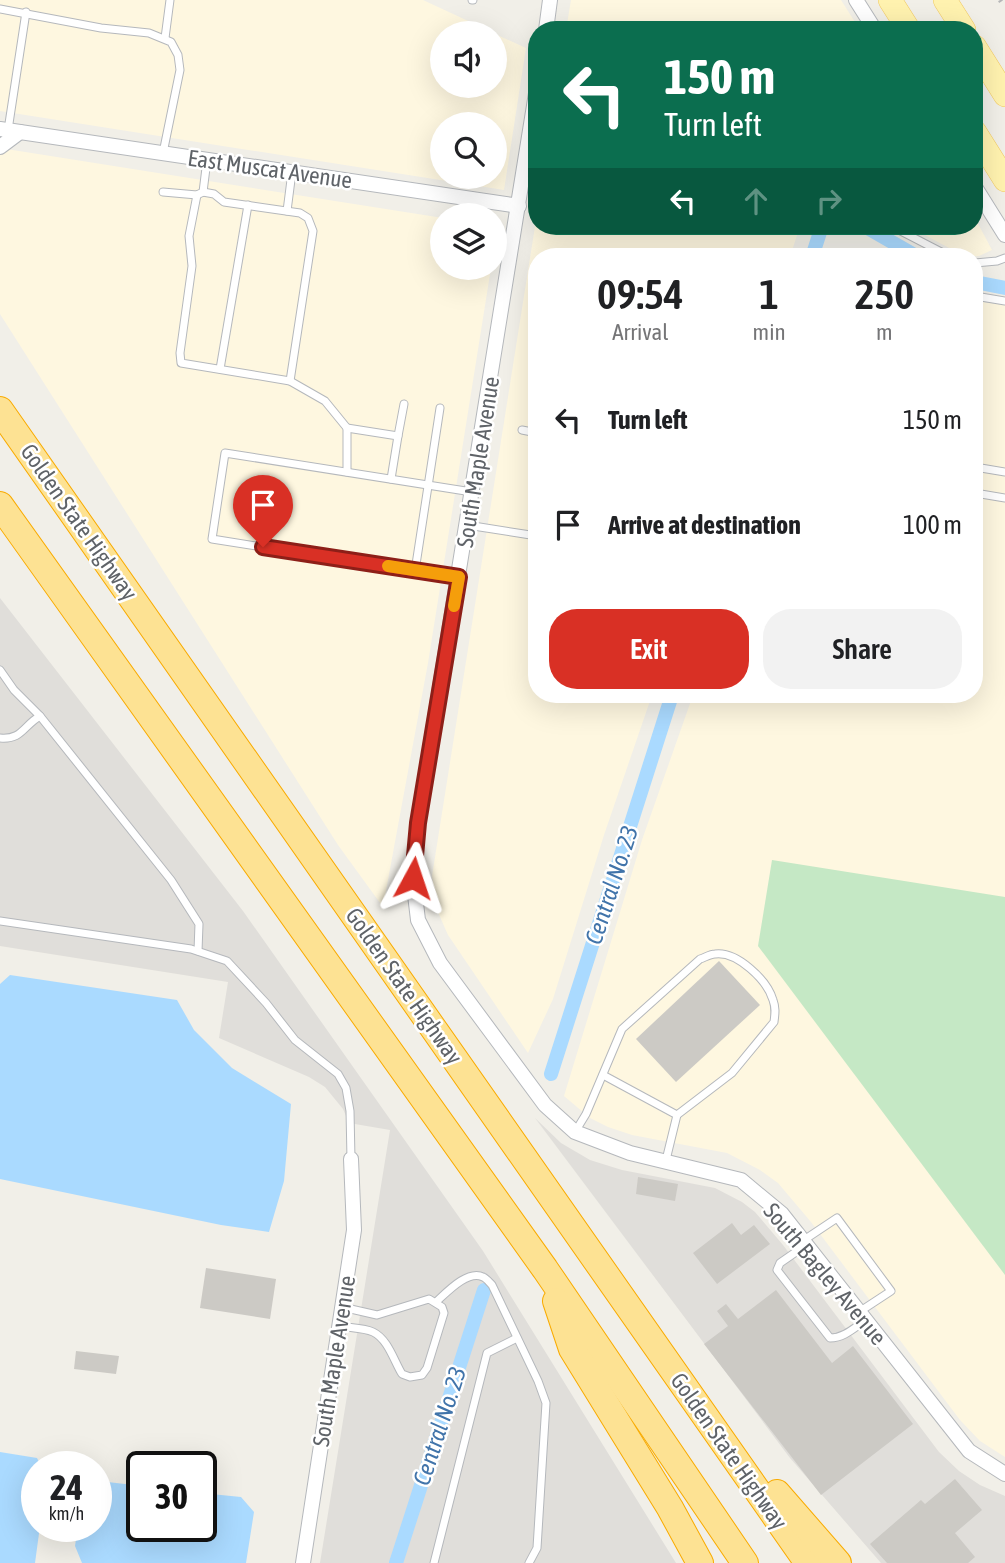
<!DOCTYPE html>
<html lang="en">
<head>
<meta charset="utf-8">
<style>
  :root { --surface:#fff; --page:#f2f2f2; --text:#202124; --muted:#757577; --accent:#d93025 }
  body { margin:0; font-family:"Asap Condensed",sans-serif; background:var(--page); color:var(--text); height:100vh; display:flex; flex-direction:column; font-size:26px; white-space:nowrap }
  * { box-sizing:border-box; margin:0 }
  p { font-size:23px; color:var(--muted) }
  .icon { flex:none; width:38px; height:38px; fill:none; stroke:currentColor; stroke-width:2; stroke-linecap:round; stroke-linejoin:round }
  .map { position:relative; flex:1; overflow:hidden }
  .panel { position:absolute; left:528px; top:248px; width:455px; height:455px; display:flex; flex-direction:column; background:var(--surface); border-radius:28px; box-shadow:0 7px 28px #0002 }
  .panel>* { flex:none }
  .banner { position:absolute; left:528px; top:21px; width:455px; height:214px; border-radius:28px; box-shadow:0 7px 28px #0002; background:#0b6e4f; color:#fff; overflow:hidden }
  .controls { position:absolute; left:430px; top:21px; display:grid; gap:14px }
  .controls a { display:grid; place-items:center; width:77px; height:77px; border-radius:50%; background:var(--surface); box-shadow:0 7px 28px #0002; font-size:35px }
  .speed { position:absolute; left:21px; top:1451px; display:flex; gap:14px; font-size:35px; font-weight:700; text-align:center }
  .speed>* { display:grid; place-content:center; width:91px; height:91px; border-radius:50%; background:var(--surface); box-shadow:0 7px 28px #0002; line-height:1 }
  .speed small { font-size:18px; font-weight:400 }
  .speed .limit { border:4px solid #111; border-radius:10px; background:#fff; color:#111 }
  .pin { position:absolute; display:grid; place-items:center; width:60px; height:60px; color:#fff; margin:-72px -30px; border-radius:50% 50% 50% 0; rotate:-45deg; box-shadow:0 0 7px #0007 }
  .pin .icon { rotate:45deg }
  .me { position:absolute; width:77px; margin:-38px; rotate:5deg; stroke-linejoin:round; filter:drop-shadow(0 0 5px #0008) }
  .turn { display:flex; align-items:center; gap:24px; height:147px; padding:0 21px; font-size:32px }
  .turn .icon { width:91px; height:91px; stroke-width:2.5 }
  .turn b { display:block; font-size:49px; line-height:60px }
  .lanes { display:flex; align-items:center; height:66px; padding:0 21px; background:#0003; justify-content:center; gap:35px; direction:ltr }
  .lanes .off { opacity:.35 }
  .eta { display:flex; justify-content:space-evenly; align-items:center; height:119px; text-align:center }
  .eta b { font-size:42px; font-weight:600; line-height:49px }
  .action { display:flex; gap:14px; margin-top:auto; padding:14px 21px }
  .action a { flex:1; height:80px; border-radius:28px; background:var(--accent); color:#fff; font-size:28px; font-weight:600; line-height:80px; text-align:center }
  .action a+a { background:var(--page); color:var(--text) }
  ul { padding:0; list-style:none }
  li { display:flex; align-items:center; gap:21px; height:105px; padding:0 21px }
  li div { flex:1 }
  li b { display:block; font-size:26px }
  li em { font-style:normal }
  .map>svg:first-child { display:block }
  .commercial { fill:#fef7e0; fill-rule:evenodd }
  .industrial { fill:#e0deda }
  .green { fill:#c5e8c5 }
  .water { fill:#aadaff }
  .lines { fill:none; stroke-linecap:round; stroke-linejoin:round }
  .canal { stroke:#aadaff; stroke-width:14 }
  .building { fill:#cccac5 }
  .lane-casing { stroke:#b5b8bc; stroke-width:9 }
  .street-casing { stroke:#b5b8bc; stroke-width:16 }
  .primary-casing { stroke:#f2c960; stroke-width:24 }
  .highway-casing { stroke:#f9ab00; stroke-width:28 }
  .lane { stroke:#fff; stroke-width:7 }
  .street { stroke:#fff; stroke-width:14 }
  .primary { stroke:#fff2af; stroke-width:23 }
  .highway { stroke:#fde293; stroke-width:26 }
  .rail { stroke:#b6b7b8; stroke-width:4.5; stroke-dasharray:2 9; stroke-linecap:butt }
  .route-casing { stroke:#8d1f18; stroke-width:18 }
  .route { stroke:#d93025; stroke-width:12 }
  .slow { stroke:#f59e0b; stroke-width:12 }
  .labels { text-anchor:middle; stroke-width:5; stroke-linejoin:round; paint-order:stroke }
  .street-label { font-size:23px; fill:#5f6368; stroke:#fff }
  .water-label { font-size:24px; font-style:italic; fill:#4174aa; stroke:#fff }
</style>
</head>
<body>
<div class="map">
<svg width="1005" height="1563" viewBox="0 0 1005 1563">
  <rect width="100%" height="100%" fill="#f1efe8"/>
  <g class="commercial">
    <path d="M0,0H423L494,33H443V86H495V34L526,48L504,190L0,111ZM443,124H495V177H443Z"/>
    <polygon points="571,0 841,0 860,30 566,30"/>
    <polygon points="0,148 443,218 443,268 491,268 428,663 383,907 338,845 0,314"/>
    <polygon points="537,214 537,226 800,226 790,257 537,257 537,695 652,695 604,835 553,999 528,1053 448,935 437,910 432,876"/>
    <polygon points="975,218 992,250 979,256 966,257 908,226 975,226"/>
    <polygon points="975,301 1005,305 1005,1457 980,1441 960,1420 811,1222 778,1183 760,1170 727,1153 632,1135 608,1127 590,1118 564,1096 642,840 693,695 975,695"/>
  </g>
  <g class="industrial">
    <polygon points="0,598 243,911 483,1251 676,1563 320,1563 390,1130 349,1123 343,1109 325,1087 309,1077 219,1038 228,982 0,946"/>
    <polygon points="535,1118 561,1143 590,1160 622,1170 715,1188 742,1202 755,1212 783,1245 939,1452 959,1471 980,1485 1005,1496 1005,1563 881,1563 790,1458"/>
  </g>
  <polygon class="green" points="772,860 1005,897 1005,1275 758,946"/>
  <g class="water">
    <polygon points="10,975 177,1000 194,1030 232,1068 291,1104 284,1181 269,1232 221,1225 0,1179 0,984"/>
    <polygon points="0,1452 37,1458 41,1466 37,1466 37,1526 40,1526 35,1563 0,1563"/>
    <polygon points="99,1481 142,1486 142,1526 201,1526 201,1493 241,1497 254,1512 246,1563 82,1563 75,1546 78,1526 96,1526 96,1483"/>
  </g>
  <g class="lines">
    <g class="canal">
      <polyline points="864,226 918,257"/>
      <polyline points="812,257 822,226"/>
      <polyline points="975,282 1005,288"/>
      <polyline points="551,1074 672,695"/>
      <polyline points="396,1563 484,1290"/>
    </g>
  </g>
  <g class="building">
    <polygon points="719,961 760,1005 676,1082 636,1039"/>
    <polygon points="638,1177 678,1184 675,1201 636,1194"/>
    <polygon points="732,1223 741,1235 754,1225 770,1244 717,1284 693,1253"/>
    <polygon points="206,1268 276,1279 270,1319 200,1308"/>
    <polygon points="776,1290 832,1363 853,1346 913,1424 821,1495 704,1344 728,1326 717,1311 726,1304 738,1319"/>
    <polygon points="76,1351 119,1356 116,1374 74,1369"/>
    <polygon points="955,1479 982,1510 955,1533 975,1557 968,1563 887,1563 870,1544 921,1500 925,1504"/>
  </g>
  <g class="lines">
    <defs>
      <g id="lane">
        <polyline points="472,0 473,0"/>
        <polyline points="0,9 101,28 149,33 171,42 178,55 180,70 163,153"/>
        <polyline points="165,38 170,0"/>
        <polyline points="8,130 26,12"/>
        <polyline points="163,192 197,195 203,192 207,160"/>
        <polyline points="203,192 214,194 224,202 300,213 308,218 313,231 290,381"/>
        <polyline points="197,195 189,236 192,266 180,353 181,363 290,381 325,401 347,428 347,472"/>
        <polyline points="287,211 292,172"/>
        <polyline points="891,226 951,257"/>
        <polyline points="975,263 997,261 1005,258"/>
        <polyline points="975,296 1005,301"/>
        <polyline points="220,369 248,205"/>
        <polyline points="440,408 415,571 458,577"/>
        <polyline points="347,428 398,436 391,479"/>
        <polyline points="522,430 537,433"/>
        <polyline points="398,436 404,404"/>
        <polyline points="975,467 1005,472"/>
        <polyline points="975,493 1005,498"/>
        <polyline points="467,525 537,536"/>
        <polyline points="415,571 212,539 225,453 472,492"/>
        <path d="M0,670L14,690L40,716C23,726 22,740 0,738"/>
        <polyline points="40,716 171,880 199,924 198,951"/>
        <polyline points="0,921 191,949 227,961 266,1003 295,1040 338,1074 346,1088 350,1111 351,1159"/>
        <polyline points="603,1075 677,1115"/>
        <path d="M575,1132L586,1114L622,1029L700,959C704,958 710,954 715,954C737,951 767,980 773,1000C776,1008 775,1014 774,1022L732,1073L677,1115L666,1160"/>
        <polyline points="804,1240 837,1218 891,1291 859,1312"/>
        <path d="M806,1245L780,1263L777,1270L830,1338C844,1338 854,1328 866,1320"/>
        <path d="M436,1302C446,1293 468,1269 483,1277C486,1278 489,1282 492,1285L538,1381L546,1403L537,1548L529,1563"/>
        <path d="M339,1326C350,1328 364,1328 373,1332C388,1339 394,1361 402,1374L410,1377L422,1375L427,1368L444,1313L442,1307L429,1299L377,1315L342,1307"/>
        <polyline points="434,1563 487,1353 517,1338"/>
      </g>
      <g id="street">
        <polyline points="856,0 875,30"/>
        <polyline points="546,30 550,0"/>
        <polyline points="537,87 418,823 413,878 418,920 440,963 545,1105 575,1132 630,1153 741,1180 782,1214 969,1451 1005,1474"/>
        <polyline points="0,129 20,132 0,147"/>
        <polyline points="20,132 519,206"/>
        <polyline points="975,187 1005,235"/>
        <polyline points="303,1563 354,1230 351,1159"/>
      </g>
      <g id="primary">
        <polyline points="890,0 909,30"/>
        <polyline points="945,0 964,30"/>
        <polyline points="975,47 1005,95"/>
        <polyline points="975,132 1005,180"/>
      </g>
      <g id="highway">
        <polyline points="0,410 808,1563"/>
        <polyline points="0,505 545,1269 745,1563"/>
        <polyline points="556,1301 572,1349 670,1508 700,1563"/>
        <polyline points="777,1493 838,1563"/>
      </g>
    </defs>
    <use href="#lane" class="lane-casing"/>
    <use href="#street" class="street-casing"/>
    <use href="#primary" class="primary-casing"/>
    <use href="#highway" class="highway-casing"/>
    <use href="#lane" class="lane"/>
    <use href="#street" class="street"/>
    <use href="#primary" class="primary"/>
    <use href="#highway" class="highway"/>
    <polyline class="rail" points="1000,0 1005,8"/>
  </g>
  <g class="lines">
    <defs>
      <polyline id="route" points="263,547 459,577 418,823 413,878"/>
    </defs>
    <use href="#route" class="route-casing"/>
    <use href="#route" class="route"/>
    <polyline class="slow" points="388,566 459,577 454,606"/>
  </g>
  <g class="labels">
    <g class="street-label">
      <text transform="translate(270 169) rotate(8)" y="8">East Muscat Avenue</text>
      <text transform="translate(478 462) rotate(-81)" y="8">South Maple Avenue</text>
      <text transform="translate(79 522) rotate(55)" y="8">Golden State Highway</text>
      <text transform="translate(404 986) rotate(55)" y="8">Golden State Highway</text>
      <text transform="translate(825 1274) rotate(50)" y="8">South Bagley Avenue</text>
      <text transform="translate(334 1361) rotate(-81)" y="8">South Maple Avenue</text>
      <text transform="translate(729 1451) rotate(55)" y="8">Golden State Highway</text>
    </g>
    <g class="water-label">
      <text transform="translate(612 885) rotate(-72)" y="8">Central No. 23</text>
      <text transform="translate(440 1426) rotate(-72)" y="8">Central No. 23</text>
    </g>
  </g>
</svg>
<div class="controls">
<a><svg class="icon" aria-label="sound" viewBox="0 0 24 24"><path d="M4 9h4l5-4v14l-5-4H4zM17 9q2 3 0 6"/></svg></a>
<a><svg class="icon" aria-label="search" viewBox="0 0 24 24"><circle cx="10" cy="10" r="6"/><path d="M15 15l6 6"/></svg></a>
<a><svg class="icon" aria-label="layers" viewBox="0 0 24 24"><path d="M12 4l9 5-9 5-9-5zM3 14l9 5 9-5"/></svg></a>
</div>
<div class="speed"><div>24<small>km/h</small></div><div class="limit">30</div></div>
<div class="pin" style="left:263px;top:547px;background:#d93025"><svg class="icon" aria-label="arrive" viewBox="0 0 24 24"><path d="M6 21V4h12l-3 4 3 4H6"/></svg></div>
<svg class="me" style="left:413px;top:878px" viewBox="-20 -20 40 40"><path d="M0-17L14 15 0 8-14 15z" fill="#d93025" stroke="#fff" stroke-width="4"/></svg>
<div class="banner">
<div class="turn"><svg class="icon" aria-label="left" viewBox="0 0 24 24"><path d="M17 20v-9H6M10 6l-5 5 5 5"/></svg><div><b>150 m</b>Turn left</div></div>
<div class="lanes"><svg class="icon" aria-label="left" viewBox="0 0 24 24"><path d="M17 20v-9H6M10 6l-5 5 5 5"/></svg><svg class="icon off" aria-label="ahead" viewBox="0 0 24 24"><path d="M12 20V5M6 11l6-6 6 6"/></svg><svg class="icon off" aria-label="right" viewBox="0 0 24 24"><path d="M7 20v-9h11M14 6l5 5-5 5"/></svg></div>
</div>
<section class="panel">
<div class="eta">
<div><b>09:54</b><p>Arrival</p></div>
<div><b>1</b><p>min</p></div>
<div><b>250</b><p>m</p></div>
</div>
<ul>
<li><svg class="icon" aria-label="left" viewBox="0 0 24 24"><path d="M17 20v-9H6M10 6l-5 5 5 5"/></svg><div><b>Turn left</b></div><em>150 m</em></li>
<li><svg class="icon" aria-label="arrive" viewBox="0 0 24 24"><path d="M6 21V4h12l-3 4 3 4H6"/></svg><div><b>Arrive at destination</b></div><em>100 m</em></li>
</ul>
<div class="action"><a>Exit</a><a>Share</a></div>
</section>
</div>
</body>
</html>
